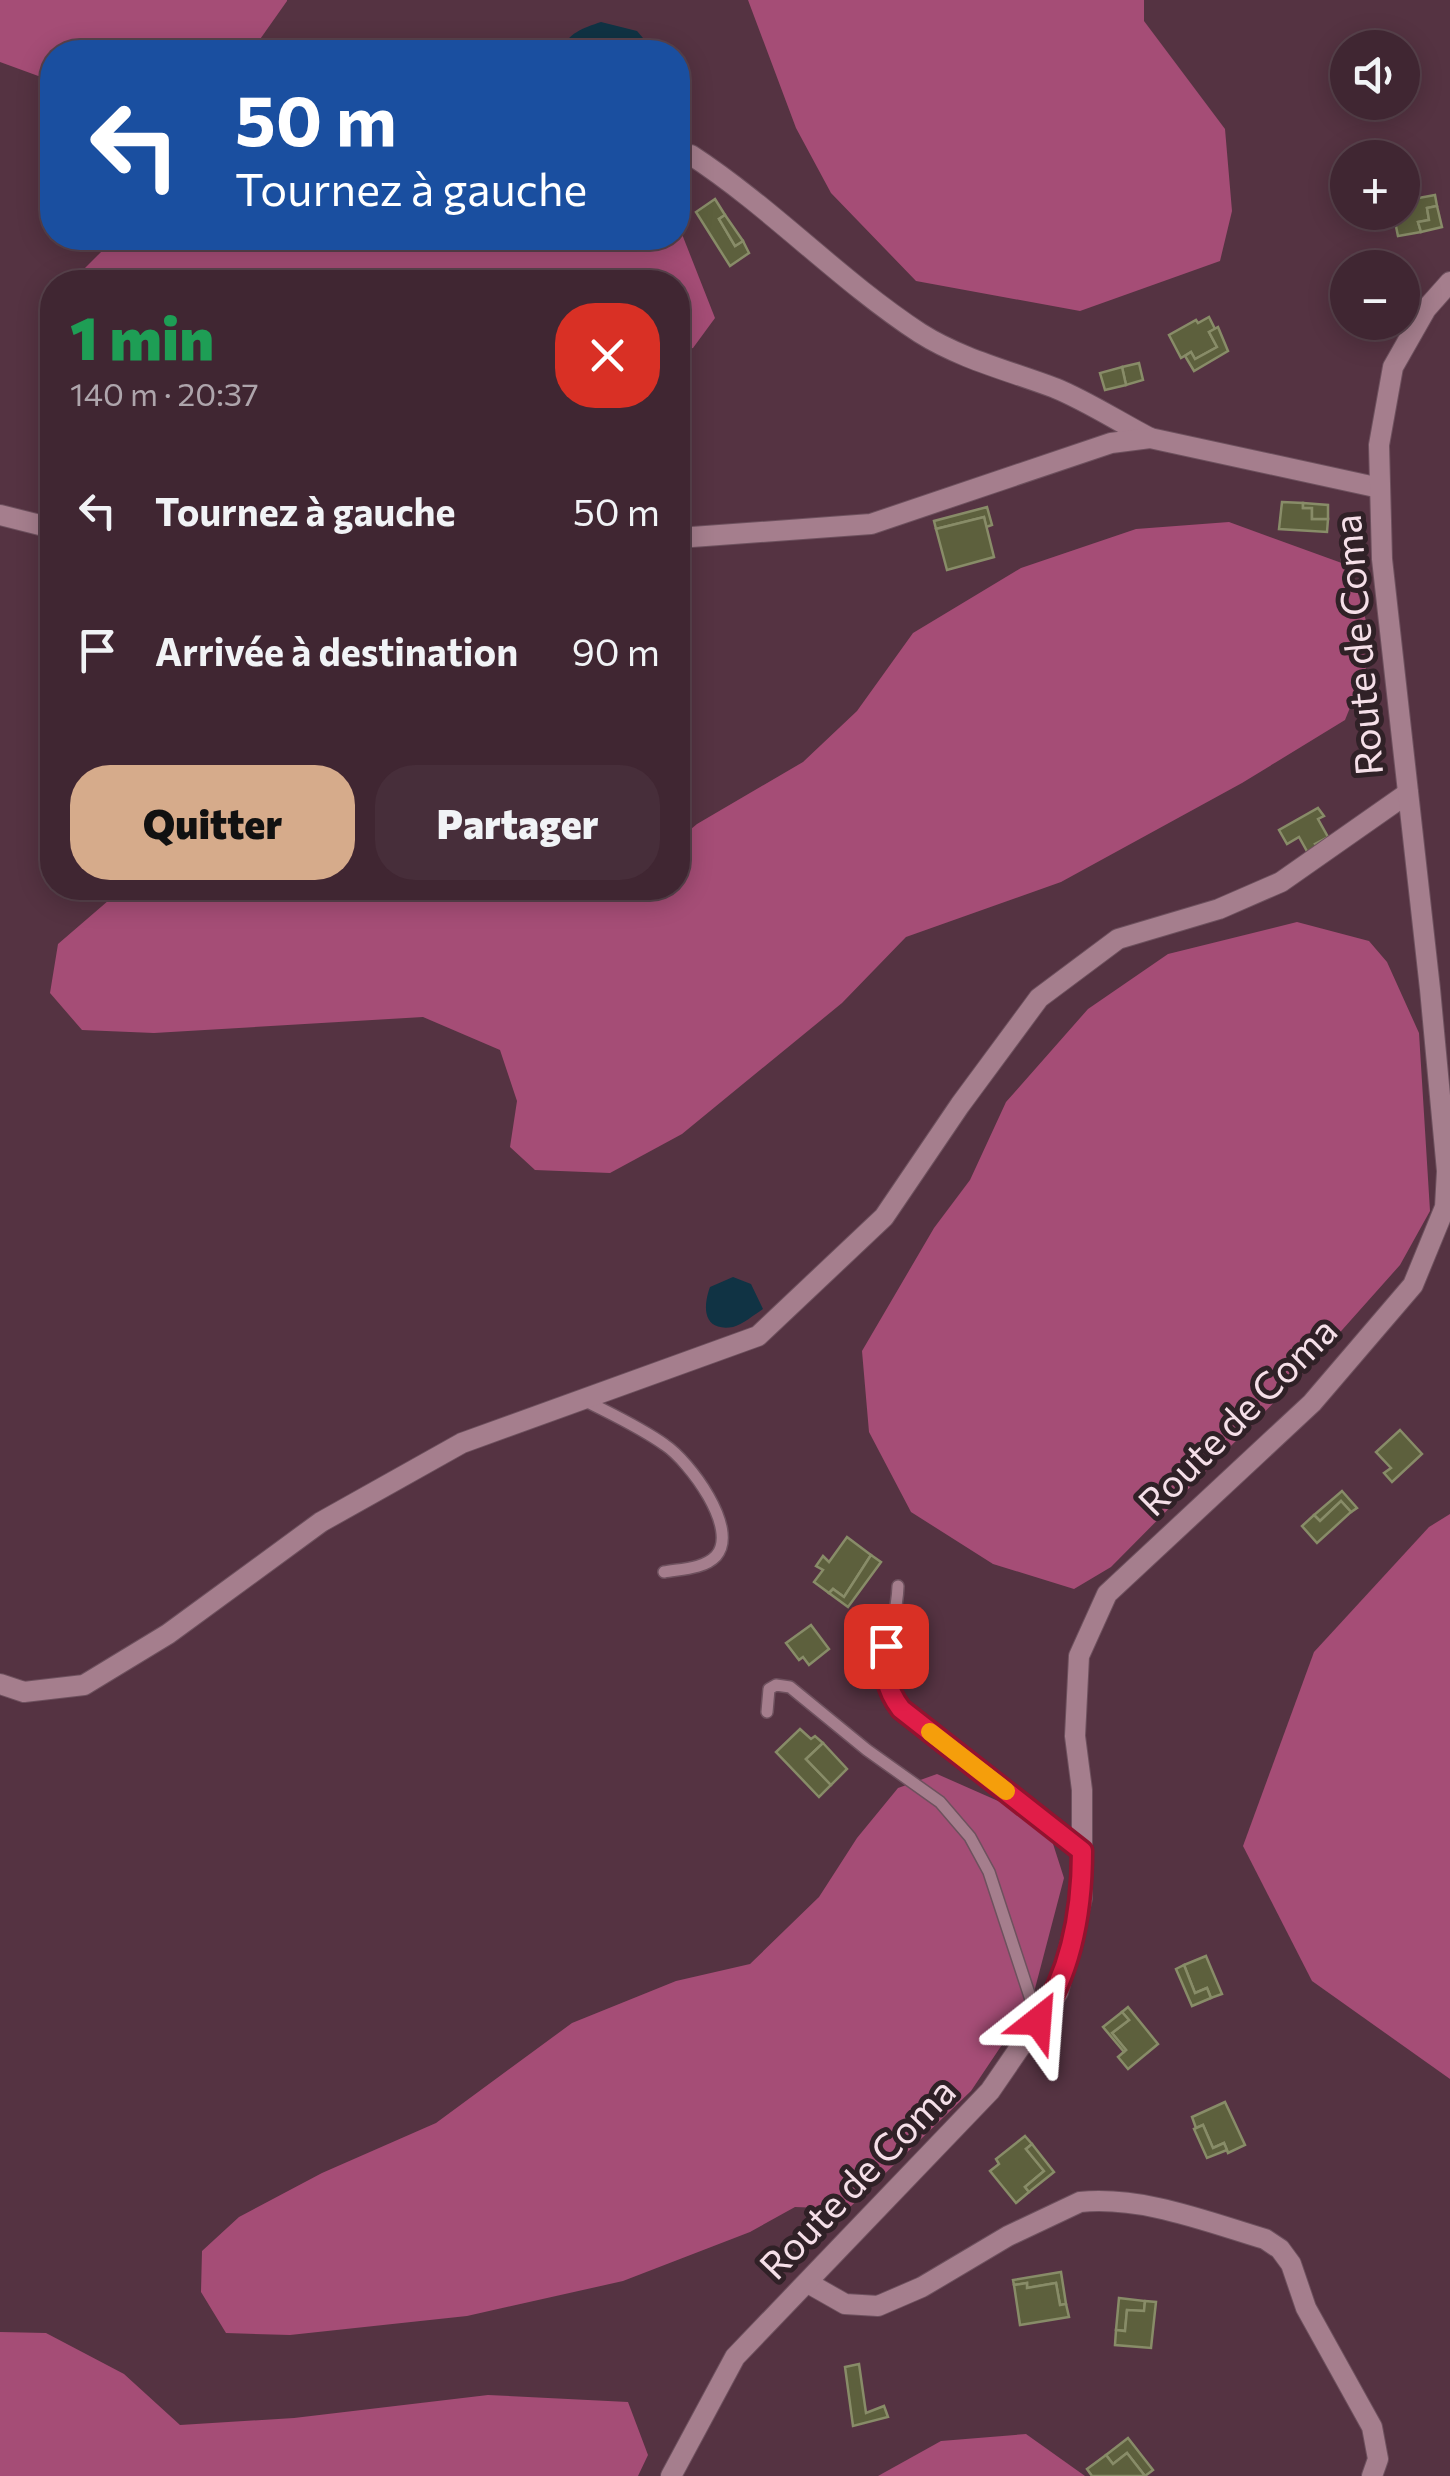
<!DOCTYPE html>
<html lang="fr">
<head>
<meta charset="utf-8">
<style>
  :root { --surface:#402632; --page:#472e3a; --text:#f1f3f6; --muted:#aea5ac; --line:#59434d; --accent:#d6ab8b }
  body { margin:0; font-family:Commissioner,sans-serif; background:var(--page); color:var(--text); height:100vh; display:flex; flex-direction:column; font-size:38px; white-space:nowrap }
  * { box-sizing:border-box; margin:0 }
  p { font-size:32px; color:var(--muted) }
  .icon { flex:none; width:55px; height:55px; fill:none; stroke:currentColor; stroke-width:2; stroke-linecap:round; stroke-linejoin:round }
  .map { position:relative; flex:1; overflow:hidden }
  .panel { position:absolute; left:40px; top:270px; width:650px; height:630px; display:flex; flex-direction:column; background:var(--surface); border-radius:40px; box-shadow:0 5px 25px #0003,0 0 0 2px var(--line) }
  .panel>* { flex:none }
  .banner { position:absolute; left:40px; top:40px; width:650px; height:210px; border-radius:40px; box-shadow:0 5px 25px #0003,0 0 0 2px var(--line); background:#1a4fa0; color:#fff; overflow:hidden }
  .controls { position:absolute; left:1330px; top:30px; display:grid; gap:20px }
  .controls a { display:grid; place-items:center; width:90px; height:90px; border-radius:50%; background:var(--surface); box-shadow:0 5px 25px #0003,0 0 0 2px var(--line); font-size:50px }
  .pin { position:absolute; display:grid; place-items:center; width:85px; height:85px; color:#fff; margin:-42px; border-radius:20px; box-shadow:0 5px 15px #0006 }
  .me { position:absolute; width:110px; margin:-55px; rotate:28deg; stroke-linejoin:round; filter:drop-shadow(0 0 8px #0008) }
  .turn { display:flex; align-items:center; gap:35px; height:210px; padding:0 30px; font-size:45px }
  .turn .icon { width:130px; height:130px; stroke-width:2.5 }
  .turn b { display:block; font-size:70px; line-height:85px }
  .round { display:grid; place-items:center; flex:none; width:105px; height:105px; border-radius:40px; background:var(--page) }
  .summary { display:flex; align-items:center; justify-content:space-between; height:170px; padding:0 30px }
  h1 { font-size:60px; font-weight:800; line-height:75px; color:#1e9e55 }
  .cta { display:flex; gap:20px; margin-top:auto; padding:20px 30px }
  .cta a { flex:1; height:115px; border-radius:40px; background:var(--accent); color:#111; font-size:40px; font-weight:800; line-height:115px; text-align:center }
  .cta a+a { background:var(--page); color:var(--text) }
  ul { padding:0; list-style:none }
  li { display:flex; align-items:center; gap:30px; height:140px; padding:0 30px }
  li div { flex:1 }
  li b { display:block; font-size:38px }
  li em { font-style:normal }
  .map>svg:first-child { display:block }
  .forest { fill:#a54d76 }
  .water { fill:#103344 }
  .building { fill:#5d603d; stroke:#888c68; stroke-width:2.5 }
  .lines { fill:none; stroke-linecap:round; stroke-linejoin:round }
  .lane-casing { stroke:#6e515e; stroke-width:14 }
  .street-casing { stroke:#6e515e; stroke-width:22 }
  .lane { stroke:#a57e8d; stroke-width:11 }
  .street { stroke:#a57e8d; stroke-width:20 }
  .route-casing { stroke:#92132f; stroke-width:25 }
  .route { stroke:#e11d48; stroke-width:18 }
  .slow { stroke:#f59e0b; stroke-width:18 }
  .labels { text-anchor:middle; stroke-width:10; stroke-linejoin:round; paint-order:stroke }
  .street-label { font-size:38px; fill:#f5dfe8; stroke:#302127 }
</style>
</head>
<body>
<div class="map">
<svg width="1450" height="2476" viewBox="0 0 1450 2476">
  <rect width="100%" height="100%" fill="#553342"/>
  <g class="forest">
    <polygon points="0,0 287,0 287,1 251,52 52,52 52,81 0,62"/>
    <polygon points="748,0 1144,0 1144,21 1225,129 1232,211 1220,261 1080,311 916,281 831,193 796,128"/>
    <polygon points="678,224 715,318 693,348 678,352 678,282 71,282 102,251 199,238 678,238"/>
    <polygon points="1229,522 1350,566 1374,648 1345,720 1242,783 1061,882 906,937 842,1003 682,1134 610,1173 535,1170 510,1147 517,1101 500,1050 423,1017 154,1033 82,1030 50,993 58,944 123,888 678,888 678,840 697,824 803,762 857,711 913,633 1021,568 1136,529"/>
    <polygon points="1297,922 1369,941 1387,962 1419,1033 1430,1211 1400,1265 1310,1366 1111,1567 1074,1589 993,1564 911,1512 869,1432 862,1351 934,1228 970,1180 1006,1102 1088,1009 1168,954"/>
    <polygon points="1450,1514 1450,2079 1312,1981 1243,1846 1314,1652 1429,1527"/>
    <polygon points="937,1774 1046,1822 1064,1878 1032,2000 971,2091 848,2209 795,2207 750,2232 623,2281 467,2316 290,2335 226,2333 201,2292 202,2251 239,2217 322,2173 436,2123 572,2023 676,1981 750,1964 819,1897 857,1838 898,1788"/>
    <polygon points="0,2332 46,2333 124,2374 180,2425 294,2418 488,2395 628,2402 648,2455 638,2476 0,2476"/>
    <polygon points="1026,2434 1085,2476 878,2476 941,2441"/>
  </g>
  <g class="water">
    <path d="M601,22L637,31L655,52H562C566,33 584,28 601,22Z"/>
    <path d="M733,1277L751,1284L763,1309C755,1314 742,1325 733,1327C702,1332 703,1306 710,1287Z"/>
  </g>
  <g class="building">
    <polygon points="1435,195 1437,206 1427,208 1429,220 1418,222 1421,232 1398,236 1393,212 1402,212 1402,201"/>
    <polygon points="715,199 725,215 719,219 735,246 743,241 749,253 730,266 696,212"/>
    <polygon points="1437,206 1442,227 1421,232 1418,222 1429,220 1427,208"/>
    <polygon points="725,215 743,241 735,246 719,219"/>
    <polygon points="1209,317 1215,329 1209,332 1217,347 1195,359 1191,352 1181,358 1169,335 1196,320 1198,323"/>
    <polygon points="1218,327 1228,351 1194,371 1185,356 1191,352 1195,359 1217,347 1209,332"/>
    <polygon points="1139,363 1143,380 1126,385 1122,367"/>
    <polygon points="1122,367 1126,385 1105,390 1100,373"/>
    <polygon points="1282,502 1303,503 1303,508 1312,508 1312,519 1328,519 1327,532 1279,529"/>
    <polygon points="1303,503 1328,505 1328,519 1312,519 1312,508 1303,508"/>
    <polygon points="987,507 992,525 986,527 984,517 936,529 934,521"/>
    <polygon points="984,517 994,557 947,570 936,529"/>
    <polygon points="1318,808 1324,816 1318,819 1328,837 1315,844 1318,848 1308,853 1299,837 1287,844 1279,830"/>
    <polygon points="1400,1430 1422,1454 1392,1482 1384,1473 1391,1468 1376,1452"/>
    <polygon points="1342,1491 1357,1508 1351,1512 1341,1501 1320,1521 1314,1515"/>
    <polygon points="1341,1501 1351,1512 1317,1543 1302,1526 1314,1515 1320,1521"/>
    <polygon points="847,1537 871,1555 844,1597 833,1589 829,1593 814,1582 823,1570 816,1566 823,1556 829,1562"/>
    <polygon points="871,1555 881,1562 848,1607 829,1593 833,1589 844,1597"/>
    <polygon points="811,1625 829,1649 809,1665 803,1657 799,1660 786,1643"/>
    <polygon points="800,1729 811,1739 815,1736 823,1743 806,1759 831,1785 819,1797 776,1752"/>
    <polygon points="823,1743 847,1769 831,1785 806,1759"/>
    <polygon points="1206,1956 1222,1994 1211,1998 1207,1988 1195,1993 1184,1965"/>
    <polygon points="1184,1965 1195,1993 1207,1988 1211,1998 1192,2006 1176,1969"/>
    <polygon points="1128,2007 1158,2044 1128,2069 1118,2057 1126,2050 1112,2033 1129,2020 1122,2012"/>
    <polygon points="1122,2012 1129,2020 1112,2033 1126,2050 1124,2052 1103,2027"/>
    <polygon points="1225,2102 1245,2145 1228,2153 1224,2143 1213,2148 1203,2125 1196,2128 1192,2117"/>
    <polygon points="1203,2125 1213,2148 1224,2143 1227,2150 1207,2158 1194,2129"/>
    <polygon points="1025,2136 1032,2144 1026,2149 1044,2171 1025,2187 1029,2192 1016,2203 990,2171 999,2164 996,2159"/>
    <polygon points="1032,2144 1054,2172 1029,2192 1025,2187 1044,2171 1026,2149"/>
    <polygon points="1061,2272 1066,2304 1060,2305 1056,2283 1027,2288 1027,2283 1014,2285 1013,2280"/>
    <polygon points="1027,2283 1027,2288 1056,2283 1060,2305 1066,2304 1069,2317 1020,2325 1014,2285"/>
    <polygon points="1119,2298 1145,2301 1144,2311 1127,2310 1125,2331 1116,2330"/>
    <polygon points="1145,2301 1156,2302 1151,2348 1115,2345 1116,2330 1125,2331 1127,2310 1144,2311"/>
    <polygon points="859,2364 866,2413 884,2406 888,2417 853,2426 845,2367"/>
    <polygon points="1128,2438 1153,2470 1145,2476 1127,2453 1113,2464 1106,2455"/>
    <polygon points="1127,2453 1145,2476 1092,2476 1087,2469 1106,2455 1113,2464"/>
  </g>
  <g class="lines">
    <defs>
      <g id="lane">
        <path d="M584,1400C611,1414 640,1427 665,1445C689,1461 740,1529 716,1556C704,1569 680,1569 664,1572"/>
        <path d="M898,1586C897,1633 869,1666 901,1709L1083,1851"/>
        <polyline points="767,1712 769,1689 776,1685 790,1687 867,1750 940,1802 970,1837 989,1872 1038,2021"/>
      </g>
      <g id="street">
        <path d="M691,155C772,208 839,280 920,333C961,359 1010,371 1055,388C1087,401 1119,422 1150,438"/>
        <polyline points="0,515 52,528"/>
        <polyline points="678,538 871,524 1111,443 1150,438 1380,488"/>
        <polyline points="0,1684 24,1692 84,1685 168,1634 321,1522 462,1443 758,1336 884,1217 960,1105 1039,998 1118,939 1219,909 1281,882 1408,793"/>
        <path d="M808,2283L845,2304L878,2306L922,2287L1008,2236L1080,2202C1142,2196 1205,2221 1265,2239L1280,2249L1291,2264L1306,2308L1372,2427L1378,2459L1372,2476"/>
        <polyline points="671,2476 735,2357 990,2091 1058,1992 1082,1898 1082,1790 1075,1736 1079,1656 1107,1594 1312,1403 1413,1285 1445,1207 1447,1171 1430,989 1382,559 1379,445 1393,367 1426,309 1450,282"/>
      </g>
    </defs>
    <use href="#lane" class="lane-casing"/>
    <use href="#street" class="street-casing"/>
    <use href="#lane" class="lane"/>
    <use href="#street" class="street"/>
  </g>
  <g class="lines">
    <defs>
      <path id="route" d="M886,1646C884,1671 885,1688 901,1709L1082,1851C1082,1910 1072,1971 1038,2021"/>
    </defs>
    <use href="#route" class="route-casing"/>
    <use href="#route" class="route"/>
    <polyline class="slow" points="930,1732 1006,1791"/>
  </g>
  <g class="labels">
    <g class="street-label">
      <text transform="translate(1359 645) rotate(-95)" y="13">Route de Coma</text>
      <text transform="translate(1238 1417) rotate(-45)" y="13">Route de Coma</text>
      <text transform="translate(858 2179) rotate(-46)" y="13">Route de Coma</text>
    </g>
  </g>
</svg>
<div class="controls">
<a><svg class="icon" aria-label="sound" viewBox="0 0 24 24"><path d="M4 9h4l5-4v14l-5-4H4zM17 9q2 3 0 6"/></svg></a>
<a>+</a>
<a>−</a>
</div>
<div class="pin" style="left:886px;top:1646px;background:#d93025"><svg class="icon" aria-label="arrive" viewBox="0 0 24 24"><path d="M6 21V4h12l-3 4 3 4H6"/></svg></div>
<svg class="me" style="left:1038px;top:2021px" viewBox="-20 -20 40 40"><path d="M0-17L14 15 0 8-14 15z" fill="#e11d48" stroke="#fff" stroke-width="4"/></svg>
<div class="banner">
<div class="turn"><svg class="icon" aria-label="left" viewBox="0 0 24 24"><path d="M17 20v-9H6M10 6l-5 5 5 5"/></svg><div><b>50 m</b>Tournez à gauche</div></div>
</div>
<section class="panel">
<div class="summary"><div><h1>1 min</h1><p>140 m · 20:37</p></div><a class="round" style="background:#d93025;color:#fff"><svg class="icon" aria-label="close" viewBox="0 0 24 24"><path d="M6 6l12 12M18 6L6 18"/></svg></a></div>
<ul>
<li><svg class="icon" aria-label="left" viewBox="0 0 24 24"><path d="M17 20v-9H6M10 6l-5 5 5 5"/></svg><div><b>Tournez à gauche</b></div><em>50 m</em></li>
<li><svg class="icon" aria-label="arrive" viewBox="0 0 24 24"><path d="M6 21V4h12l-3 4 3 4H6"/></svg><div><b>Arrivée à destination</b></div><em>90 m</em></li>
</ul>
<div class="cta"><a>Quitter</a><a>Partager</a></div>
</section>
</div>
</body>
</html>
